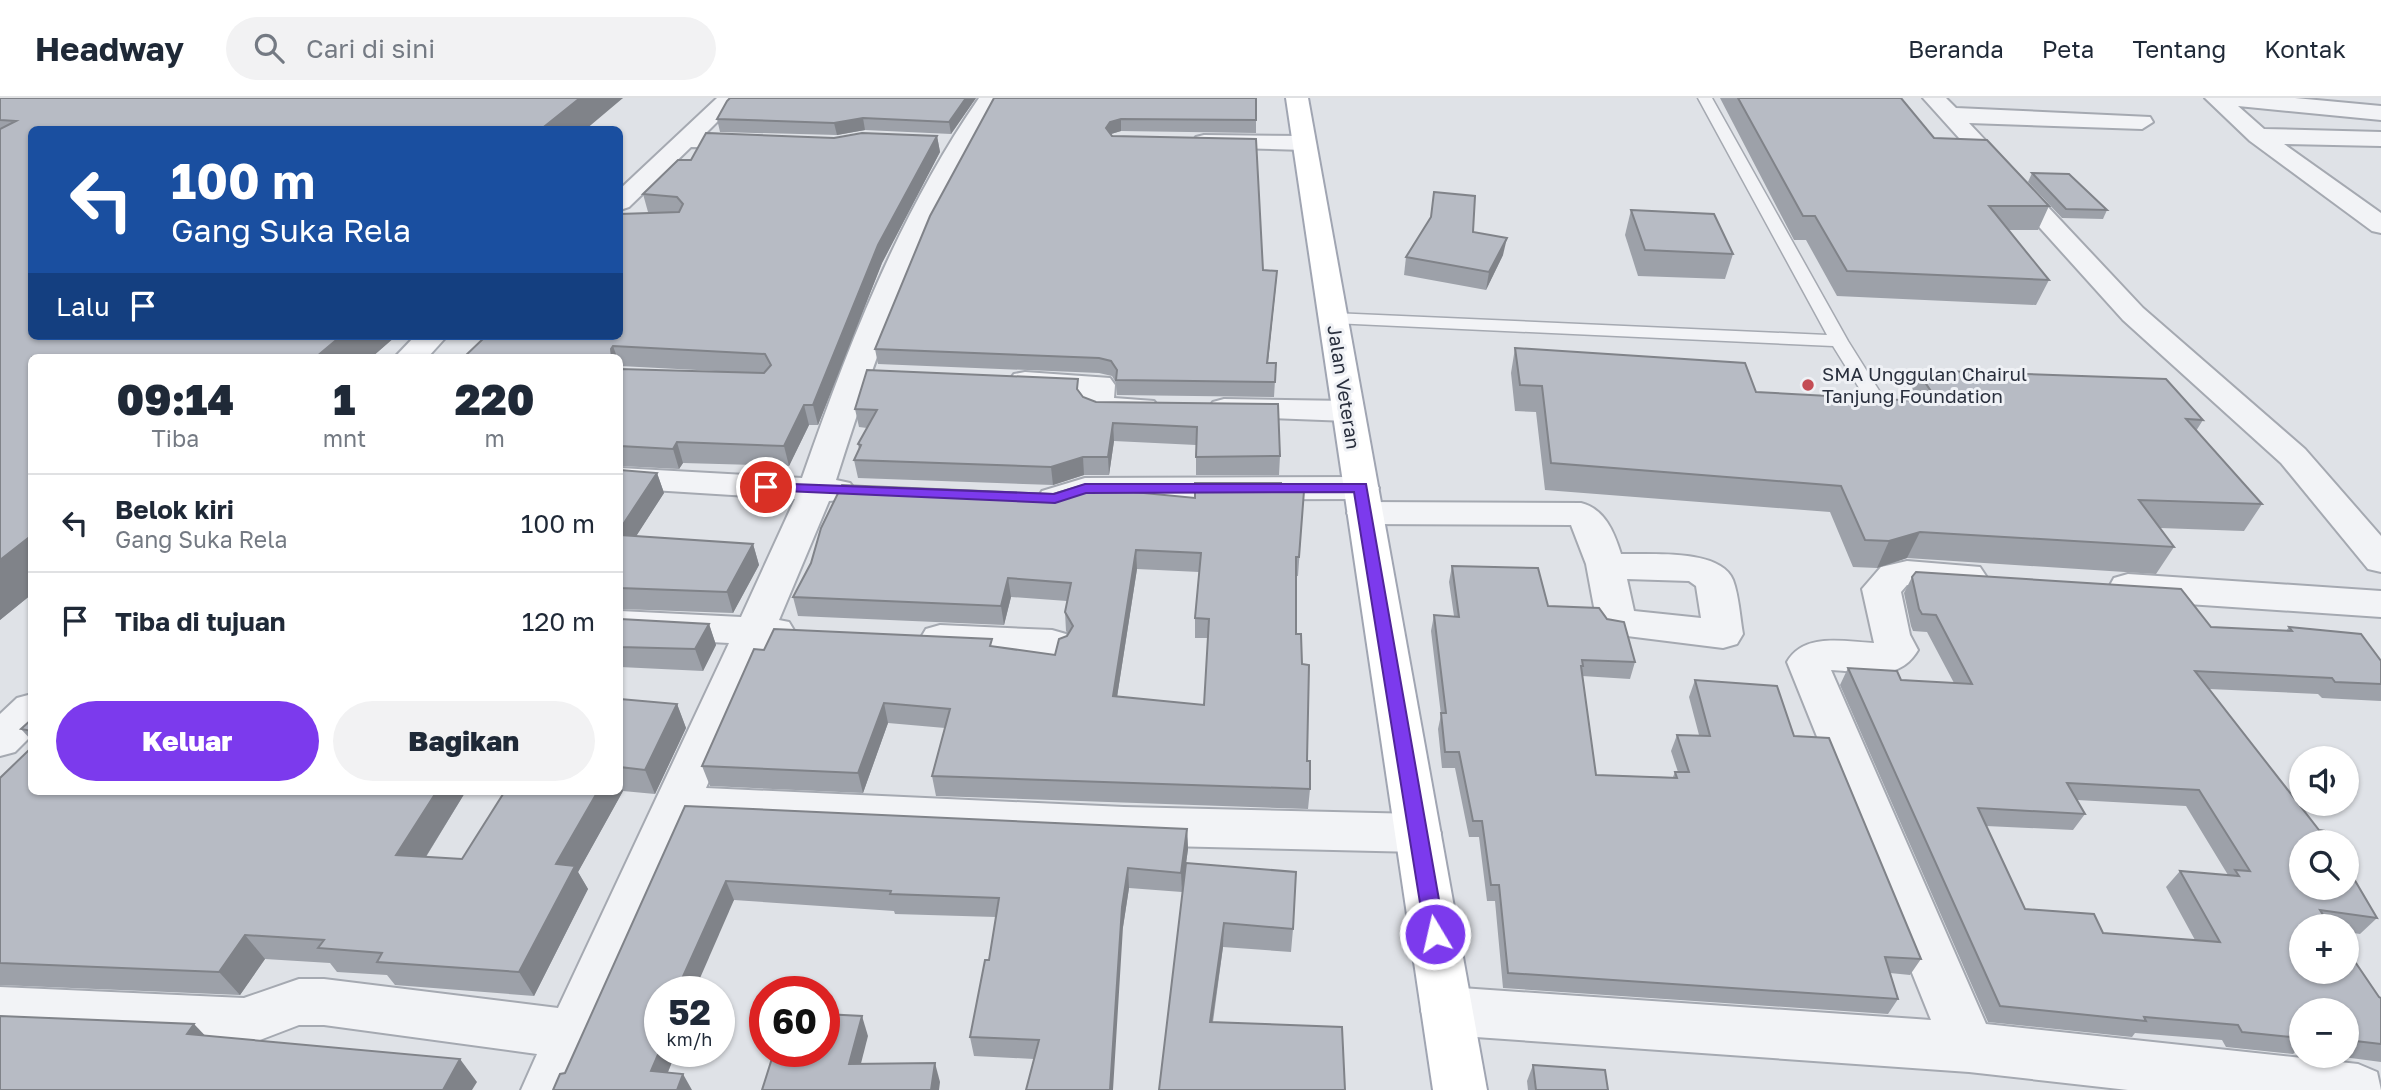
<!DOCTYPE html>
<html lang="id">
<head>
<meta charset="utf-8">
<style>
  :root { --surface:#fff; --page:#f2f2f3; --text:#1f2937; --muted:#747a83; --line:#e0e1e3; --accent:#7c3aed }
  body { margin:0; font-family:"Golos Text",sans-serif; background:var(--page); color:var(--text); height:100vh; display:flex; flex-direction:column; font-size:26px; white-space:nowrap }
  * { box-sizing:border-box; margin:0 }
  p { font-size:23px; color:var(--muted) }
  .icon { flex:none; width:38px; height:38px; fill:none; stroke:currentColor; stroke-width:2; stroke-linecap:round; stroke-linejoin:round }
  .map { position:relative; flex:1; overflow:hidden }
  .drawer { position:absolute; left:28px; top:256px; width:595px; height:441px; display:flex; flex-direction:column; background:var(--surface); border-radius:10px; box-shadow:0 2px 5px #0004 }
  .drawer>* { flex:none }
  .banner { position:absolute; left:28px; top:28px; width:595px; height:214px; border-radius:10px; box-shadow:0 2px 5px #0004; background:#1a4fa0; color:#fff; overflow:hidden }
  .fabs { position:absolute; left:2289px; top:648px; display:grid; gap:14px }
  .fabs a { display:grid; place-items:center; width:70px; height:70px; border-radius:50%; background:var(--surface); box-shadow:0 2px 5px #0004; font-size:35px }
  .speed { position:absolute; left:644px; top:878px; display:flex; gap:14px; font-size:35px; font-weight:700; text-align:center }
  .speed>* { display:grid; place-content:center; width:91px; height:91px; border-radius:50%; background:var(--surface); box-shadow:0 2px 5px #0004; line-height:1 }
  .speed small { font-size:18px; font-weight:400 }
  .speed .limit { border:10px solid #d22; background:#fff; color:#111 }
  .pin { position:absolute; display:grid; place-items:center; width:60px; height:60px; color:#fff; margin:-30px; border:4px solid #fff; border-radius:50%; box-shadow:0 2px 7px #0007 }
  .me { position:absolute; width:77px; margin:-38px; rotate:351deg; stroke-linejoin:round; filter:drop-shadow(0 0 5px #0008) }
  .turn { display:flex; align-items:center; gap:24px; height:147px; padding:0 28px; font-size:32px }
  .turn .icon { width:91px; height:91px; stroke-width:2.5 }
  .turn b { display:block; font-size:49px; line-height:60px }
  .then { display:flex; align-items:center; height:66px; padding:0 28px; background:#0003; gap:14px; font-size:26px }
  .eta { display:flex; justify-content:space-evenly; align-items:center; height:119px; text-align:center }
  .eta b { font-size:42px; font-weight:800; line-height:49px }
  .button { display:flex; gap:14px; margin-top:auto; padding:14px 28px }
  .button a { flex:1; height:80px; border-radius:42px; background:var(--accent); color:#fff; font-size:28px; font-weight:800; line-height:80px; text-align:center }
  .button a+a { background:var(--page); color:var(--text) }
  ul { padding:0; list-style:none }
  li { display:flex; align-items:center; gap:21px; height:98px; padding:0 28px; border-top:2px solid var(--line) }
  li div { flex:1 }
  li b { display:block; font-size:26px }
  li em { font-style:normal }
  header { display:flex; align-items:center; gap:42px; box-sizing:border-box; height:98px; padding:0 35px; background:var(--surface); border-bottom:2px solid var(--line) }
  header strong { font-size:33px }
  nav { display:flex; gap:38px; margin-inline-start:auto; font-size:24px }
  .search { width:490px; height:63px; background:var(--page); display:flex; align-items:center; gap:18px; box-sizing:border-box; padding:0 24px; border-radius:38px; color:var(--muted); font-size:26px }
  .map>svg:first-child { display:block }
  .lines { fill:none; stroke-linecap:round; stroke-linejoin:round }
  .service-casing { stroke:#a5a9b1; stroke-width:3 }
  .minor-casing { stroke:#a5a9b1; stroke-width:4 }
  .primary-casing { stroke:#a0a5b2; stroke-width:4 }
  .service { fill:#f2f3f6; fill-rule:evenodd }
  .minor { fill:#f2f3f6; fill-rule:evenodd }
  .primary { fill:#fff; fill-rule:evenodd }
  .wall { fill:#9da1a9; fill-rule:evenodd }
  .shaded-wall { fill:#808389 }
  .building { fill:#b7bbc4; stroke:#808389; stroke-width:2; fill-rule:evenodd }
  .route { fill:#7c3aed; stroke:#51269a; stroke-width:2 }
  .poi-dot { fill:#c44d55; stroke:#eff1f5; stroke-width:2.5 }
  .labels { text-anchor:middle; stroke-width:6; stroke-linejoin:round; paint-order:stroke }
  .poi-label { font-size:19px; fill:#292f3d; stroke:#eff1f5; text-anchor:start }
  .street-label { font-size:19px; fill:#292f3d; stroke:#eff1f5 }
</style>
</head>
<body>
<header>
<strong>Headway</strong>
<div class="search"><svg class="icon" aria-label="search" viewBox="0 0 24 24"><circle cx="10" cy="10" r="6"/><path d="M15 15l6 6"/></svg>Cari di sini</div>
<nav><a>Beranda</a><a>Peta</a><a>Tentang</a><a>Kontak</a></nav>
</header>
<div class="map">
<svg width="2381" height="992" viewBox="0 0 2381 992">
  <rect width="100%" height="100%" fill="#dfe2e7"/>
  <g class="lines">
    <defs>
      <polygon id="service" points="1698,0 1712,0 1848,243 1885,302 1883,306 1869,306 1833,248 1333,225 1324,220 1333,215 1827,237"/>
      <g id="minor">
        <polygon points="717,0 741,0 705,36 761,40 765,45 761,50 691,49 629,109 620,112 620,91"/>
        <path d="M979,0H1001C924,117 878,249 836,382L850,385L856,393L850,401L829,403L779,522L789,524L795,534L789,544L768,547L706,690L1124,709L1418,716L1434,722L1441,735L1434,748L1418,754L1124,747L691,725L575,992H521L537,956L324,927H299L244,948L0,937V889L244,900L299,881H324L558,910L729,545L620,539V513L741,519L795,401L620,390V370L802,380C848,248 899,116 979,0Z"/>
        <polygon points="1923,0 1946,0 1956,10 2150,19 2153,24 2142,31 1969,25 2143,210 2305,351 2381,438 2381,474 2368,471 2281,365 2123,222"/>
        <polygon points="2205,0 2295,0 2381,8 2381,22 2238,8 2264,31 2381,34 2381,48 2284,46 2381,115 2381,135 2372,133 2250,43"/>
        <polygon points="1204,37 1304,38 1312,40 1316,45 1312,50 1304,52 1196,49 1192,44 1196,39"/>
        <polygon points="415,238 447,238 428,259 395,259"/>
        <polygon points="1025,274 1110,280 1115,287 1114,300 1154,303 1159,310 1154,317 1143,320 1086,316 1081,309 1082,296 1014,290 1009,283 1014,276"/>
        <polygon points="1224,301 1348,303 1359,306 1364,313 1359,320 1348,323 1213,318 1208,311 1213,304"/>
        <polygon points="1361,379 1373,382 1379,390 1373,398 1361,401 1088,402 1055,412 1042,409 1037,401 1042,393 1085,380"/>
        <path d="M1365,404L1581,405C1605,411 1614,434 1621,456C1649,457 1720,450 1733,482C1739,498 1740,519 1743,536L1737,546L1723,550L1603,535L1597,525L1586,466L1571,427L1365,426L1352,423L1347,415L1352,407ZM1627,481L1689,483L1696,488L1701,520L1634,513Z"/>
        <path d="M1907,463L1980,469L1986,478L1980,487L1967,490L1907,487L1901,494L1910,537L1918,552C1899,585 1865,573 1831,572L1986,926L2358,966L2377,974L2381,992H2128L1969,974L1447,937L1429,930L1421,913L1429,896L1447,889L1931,922L1787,564C1804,534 1844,544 1874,545L1862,491L1881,469Z"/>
        <polygon points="2128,476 2381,493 2381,519 2128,502 2114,498 2109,489 2114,480"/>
        <polygon points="940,527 1052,532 1066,536 1072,546 1066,556 1052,560 940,555 926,551 920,541 926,531"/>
        <polygon points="32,596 32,637 15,654 0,658 0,616 17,600"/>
      </g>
      <polygon id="primary" points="1286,0 1308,0 1487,992 1433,992"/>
    </defs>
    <use href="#service" class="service-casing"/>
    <use href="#minor" class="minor-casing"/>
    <use href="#primary" class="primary-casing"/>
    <use href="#service" class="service"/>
    <use href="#minor" class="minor"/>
    <use href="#primary" class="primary"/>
  </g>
  <g class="wall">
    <polygon points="0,0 623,0 32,238 396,238 372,259 32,259 32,496 0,522"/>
    <polygon points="976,0 951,36 865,32 837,37 720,34 717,21"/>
    <polygon points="994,0 1256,0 1256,35 1121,33 1111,36 1263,172 1277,173 1268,265 1276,265 1274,299 1117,297 1116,285 1112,278 1099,275 878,266 875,251"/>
    <polygon points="1720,0 1901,0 1934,40 2049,108 2038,132 2008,132 2049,182 2036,207 1837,198 1806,142 1794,142"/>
    <polygon points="937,38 940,54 882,165 818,327 809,327 789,368 683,365 679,371 620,368 620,271 754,275 620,268 620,259 464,259 658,115 648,114 643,96 691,62 834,40"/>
    <polygon points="2032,75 2107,112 2103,121 2062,120 2028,84"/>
    <polygon points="1631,112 1733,156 1725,181 1638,178 1625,137"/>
    <polygon points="1503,157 1486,192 1404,177 1406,159"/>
    <polygon points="1515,250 1756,294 1909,302 1906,297 1917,272 2203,322 2196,333 2262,406 2244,433 2160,430 2174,449 2156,476 1907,460 1877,470 1853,469 1830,414 1545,392 1536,314 1515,313 1511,275"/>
    <polygon points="1079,293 1083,299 1096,304 1278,306 1280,358 1279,377 1196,377 1196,347 1114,343 1109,377 1084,377 1053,387 858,380 854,362 859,351 858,346 867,330 859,329 855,311"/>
    <polygon points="620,372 657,375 664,395 636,438 753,446 759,467 733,515 620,511"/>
    <path d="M1104,391L1195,400L1281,391L1304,393L1298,478H1296V536L1302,566L1307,663L1310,691L1308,711L936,698L932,678L945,630L888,625L863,695L710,688L702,668L764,552L994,549L1055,557L1068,536L1066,533L1065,514L1067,503L1011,499L1004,527L798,518L793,499L1053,396ZM1137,471L1199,474L1195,520V540H1208L1204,607L1117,599Z"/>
    <polygon points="1452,468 1548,508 1635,564 1630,581 1582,578 1596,677 1673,679 1675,674 1678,674 1671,653 1677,637 1699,637 1689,599 1695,582 1794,638 1921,861 1910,877 1890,875 1898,901 1888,916 1503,890 1495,803 1487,803 1479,739 1469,739 1455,670 1442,670 1438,631 1441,617 1431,533 1434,517 1454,518 1449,484"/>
    <path d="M1912,479L2211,529L2286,533L2289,529L2381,563V603L2322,600L2318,596L2209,591L2377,820L2360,836L2347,834V828H2301L2379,899L2381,900V964L2328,957H2347V912H2301V954L2296,953L2293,956L2226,949L2222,942L2135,935L2132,939L1988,924L1840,587L1848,570L1901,582L1954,585L1927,534L1913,533L1911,528L1904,495ZM2077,702L2186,708L2228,777L2180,773L2166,789L2195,842L2103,835L2025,811L1986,728L2073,732L2085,716Z"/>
    <polygon points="620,521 709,526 716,547 703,573 620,569"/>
    <polygon points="620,601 677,606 686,630 655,696 623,693 578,774 588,791 534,898 395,887 387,877 337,874 330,865 265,861 240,897 0,887 0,680 32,693 466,693 426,759 462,761 620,693"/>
    <polygon points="32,621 32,643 21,631"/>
    <polygon points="685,708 1187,731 1188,751 1182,794 1129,790 1123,829 1034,961 974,958 970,939 989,862 996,819 895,816 894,813 734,802 660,894 676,954 668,974 565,975"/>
    <polygon points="1186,765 1293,831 1291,854 1223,849 1213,924 1159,992"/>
    <polygon points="1533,967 1608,992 1528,992 1527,983"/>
  </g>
  <g class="shaded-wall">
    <polygon points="580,0 623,0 585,32 540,32"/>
    <polygon points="966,0 976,0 951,36 949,24"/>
    <polygon points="863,20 865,32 837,37 834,25"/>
    <polygon points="1121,21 1121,33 1111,36 1106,30 1110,24"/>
    <polygon points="937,38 940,54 882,165 818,327 813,307 878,147"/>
    <polygon points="1507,140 1503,157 1486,192 1489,174"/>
    <polygon points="1277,173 1276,187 1266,280 1267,265"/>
    <polygon points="341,238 396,238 372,259 316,259"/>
    <polygon points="613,248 617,259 612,259 611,251"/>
    <polygon points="804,307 809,327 789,368 784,348"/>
    <polygon points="1113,325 1114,343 1109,377 1108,359"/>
    <polygon points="677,344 683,365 679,371 673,351"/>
    <polygon points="1083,359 1084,377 1053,387 1051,369"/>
    <polygon points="657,375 664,395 624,457 620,446 620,431"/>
    <polygon points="1920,434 1907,460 1877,470 1889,443"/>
    <polygon points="32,437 32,496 0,522 0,462"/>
    <polygon points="753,446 759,467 733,515 727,494"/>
    <polygon points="1136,452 1137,471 1114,618 1113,598"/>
    <polygon points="1008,480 1011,499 1004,527 1001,508"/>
    <polygon points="709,526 716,547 703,573 695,551"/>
    <polygon points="884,605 888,625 863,695 858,675"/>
    <polygon points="677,606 686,630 655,696 645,672"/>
    <polygon points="620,686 623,693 578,774 588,791 534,898 519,874 556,766 598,693 620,693"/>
    <polygon points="437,693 466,693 412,781 396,757"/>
    <polygon points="1187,731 1188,751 1182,794 1181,775"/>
    <polygon points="1128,770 1129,790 1123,829 1113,992 1110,992 1122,809"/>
    <polygon points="726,783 734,802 694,894 676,894"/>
    <polygon points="1224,825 1223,849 1209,946 1210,924"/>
    <polygon points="245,837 265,861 240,897 219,874"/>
    <polygon points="862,918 868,938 856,985 849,966"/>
    <polygon points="194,926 216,949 187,936"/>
    <polygon points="660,952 660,954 676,954 661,991 651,973"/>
    <polygon points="460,961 477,984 472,992 443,992"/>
    <polygon points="935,965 940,984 939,992 931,992"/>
    <polygon points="683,976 692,992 677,992"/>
  </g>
  <g class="building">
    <polygon points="0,0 580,0 540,32 32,32 32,238 341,238 316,259 32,259 32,437 0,462 0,31 16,23 0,22"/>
    <polygon points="730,0 966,0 949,24 863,20 834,25 717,21 727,3"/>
    <polygon points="994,0 1256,0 1256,22 1121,21 1110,24 1106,30 1112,38 1256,41 1263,172 1277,173 1267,265 1276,265 1275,284 1116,282 1117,272 1111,263 1099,260 875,251 930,118"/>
    <polygon points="1738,0 1901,0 1934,40 1987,42 2049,108 1989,108 2049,182 1847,173 1815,118 1803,118"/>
    <polygon points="706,35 834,40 862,35 937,38 878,147 813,307 804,307 784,348 677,344 673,351 620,348 620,271 764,275 771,267 765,256 613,248 611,251 612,259 464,259 486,238 620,238 620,116 679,114 683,106 677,99 643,96 678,62 691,62"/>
    <polygon points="2032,75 2069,76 2107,112 2066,111"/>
    <polygon points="1434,94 1475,98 1473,134 1507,140 1489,174 1406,159 1431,119"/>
    <polygon points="1631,112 1714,116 1733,156 1645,152"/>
    <polygon points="1515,250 1745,265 1756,294 1938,304 1917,272 2166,281 2203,322 2186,321 2262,406 2139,402 2174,449 1920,434 1889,443 1865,442 1841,388 1551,365 1542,288 1520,287"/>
    <polygon points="867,272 1078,281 1077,291 1083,299 1096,304 1278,306 1280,358 1196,359 1197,329 1113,325 1108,359 1083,359 1051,369 854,362 861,347 858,346 877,312 855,311"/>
    <polygon points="620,372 657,375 620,431"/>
    <path d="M1195,385H1281V391L1304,393L1299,459H1296V536H1301L1302,566L1309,567L1307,663H1310V691L932,678L950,611L884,605L858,675L702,668L754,551L764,552L774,531L992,541L990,548L1055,557L1059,541L1067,538L1073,528L1065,514L1071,485L1008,480L1001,508L793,499L811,465L821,430L842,387L1053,396L1087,386H1104L1103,391L1195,400ZM1136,452L1201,455L1195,520L1209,521L1204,607L1113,598Z"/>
    <polygon points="620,437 753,446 727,494 620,490"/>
    <polygon points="1452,468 1538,470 1548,508 1599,510 1607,521 1624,524 1635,564 1582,562 1583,568 1581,568 1596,677 1677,680 1675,674 1689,674 1677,637 1710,638 1695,582 1777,588 1794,638 1829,640 1921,861 1885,859 1898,901 1508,875 1499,787 1491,787 1482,723 1473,723 1459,654 1445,654 1441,615 1446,615 1434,517 1459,519"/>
    <path d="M1916,474L2181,491L2211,529L2292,533L2289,529L2361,536L2381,563V586L2335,584L2332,580L2195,573L2319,732L2325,733L2332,744H2301V789H2347V769L2377,820L2320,812L2330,828H2301V873H2347V852L2379,899L2381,900V946L2347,942V912H2301V940L2242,934L2238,927L2144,919L2146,923L2000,908L1848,570L1897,573L1901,582L1972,586L1936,517L1922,516L1919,511L1912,479ZM2067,685L2199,692L2250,773L2235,772L2239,778L2180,773L2220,844L2103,835L2094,816L2025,811L1978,710L2085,716Z"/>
    <polygon points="620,521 709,526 695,551 620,549"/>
    <polygon points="620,601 677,606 645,672 620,669"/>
    <polygon points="32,621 32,633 21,631"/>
    <polygon points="32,649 32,693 437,693 396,757 462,761 505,693 598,693 556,766 575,768 519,874 377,864 382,855 318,850 324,842 245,837 219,874 0,865 0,680"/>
    <polygon points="685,708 1187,731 1181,775 1128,770 1122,809 1110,992 1026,992 1039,942 970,939 985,862 989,862 999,800 890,796 891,793 726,783 676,894 660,894 660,952 651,973 683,976 677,992 553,992 560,976 565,975"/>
    <polygon points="1186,765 1296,774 1293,831 1224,825 1210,924 1342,929 1345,992 1159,992"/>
    <polygon points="824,916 862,918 849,966 935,965 931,992 762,992 774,954 824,954"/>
    <polygon points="0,918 194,926 187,936 460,961 443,992 0,992"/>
    <polygon points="1533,967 1605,972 1608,992 1536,992"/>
  </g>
  <polygon class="route" points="766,385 1054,396 1085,386 1366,386 1445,836 1442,843 1435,845 1428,843 1425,836 1354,394 1086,395 1055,405 761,392 759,389"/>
  <circle class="poi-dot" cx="1808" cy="287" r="7"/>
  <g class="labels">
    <g class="poi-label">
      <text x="1822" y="283">SMA Unggulan Chairul<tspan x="1822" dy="22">Tanjung Foundation</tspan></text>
    </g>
    <g class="street-label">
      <text transform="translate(1344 289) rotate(81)" y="7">Jalan Veteran</text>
    </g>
  </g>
</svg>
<div class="fabs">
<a><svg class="icon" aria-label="sound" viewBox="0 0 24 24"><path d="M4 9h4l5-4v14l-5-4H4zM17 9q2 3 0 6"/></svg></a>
<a><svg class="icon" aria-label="search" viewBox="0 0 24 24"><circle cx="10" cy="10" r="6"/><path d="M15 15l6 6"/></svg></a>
<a>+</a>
<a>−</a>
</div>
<div class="speed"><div>52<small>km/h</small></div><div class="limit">60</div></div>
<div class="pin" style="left:766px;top:389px;background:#d93025"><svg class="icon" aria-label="arrive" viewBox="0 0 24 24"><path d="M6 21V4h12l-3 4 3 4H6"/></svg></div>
<svg class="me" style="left:1435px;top:836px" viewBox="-20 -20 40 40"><circle r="17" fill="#7c3aed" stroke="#fff" stroke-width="3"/><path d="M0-11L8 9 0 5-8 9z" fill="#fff"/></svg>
<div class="banner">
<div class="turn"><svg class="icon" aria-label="left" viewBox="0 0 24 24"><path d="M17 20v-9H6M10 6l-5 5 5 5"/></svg><div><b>100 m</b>Gang Suka Rela</div></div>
<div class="then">Lalu<svg class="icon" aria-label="arrive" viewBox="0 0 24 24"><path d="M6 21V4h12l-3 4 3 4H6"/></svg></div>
</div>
<section class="drawer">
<div class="eta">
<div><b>09:14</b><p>Tiba</p></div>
<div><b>1</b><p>mnt</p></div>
<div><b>220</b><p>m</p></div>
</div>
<ul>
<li><svg class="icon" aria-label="left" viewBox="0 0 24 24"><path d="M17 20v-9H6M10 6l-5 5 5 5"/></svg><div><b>Belok kiri</b><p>Gang Suka Rela</p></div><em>100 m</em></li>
<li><svg class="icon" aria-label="arrive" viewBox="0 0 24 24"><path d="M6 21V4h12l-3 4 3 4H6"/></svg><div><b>Tiba di tujuan</b></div><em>120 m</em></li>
</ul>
<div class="button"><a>Keluar</a><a>Bagikan</a></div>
</section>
</div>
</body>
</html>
